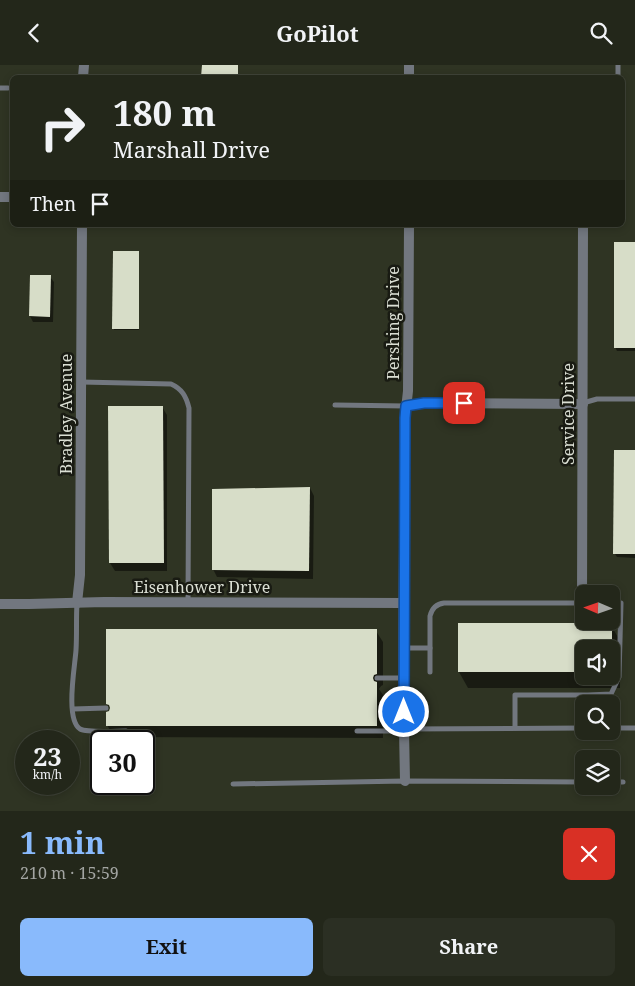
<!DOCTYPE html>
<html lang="en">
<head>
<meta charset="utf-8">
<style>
  :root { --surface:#23271a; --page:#2b2f23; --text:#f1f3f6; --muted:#a3a5a2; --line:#404439; --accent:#89bafc }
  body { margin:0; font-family:"Noto Serif",serif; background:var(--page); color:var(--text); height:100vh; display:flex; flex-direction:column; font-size:19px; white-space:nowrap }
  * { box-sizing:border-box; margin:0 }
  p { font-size:16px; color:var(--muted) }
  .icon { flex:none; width:28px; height:28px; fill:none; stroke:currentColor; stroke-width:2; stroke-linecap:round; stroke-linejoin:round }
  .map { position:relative; height:746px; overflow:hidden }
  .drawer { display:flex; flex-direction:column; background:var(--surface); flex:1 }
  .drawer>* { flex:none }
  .guide { position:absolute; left:10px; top:10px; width:615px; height:152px; border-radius:8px; box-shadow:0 2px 8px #0003,0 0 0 1px var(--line); background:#23271a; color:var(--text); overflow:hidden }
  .needle { width:32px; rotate:272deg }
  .tools { position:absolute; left:575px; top:520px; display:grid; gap:10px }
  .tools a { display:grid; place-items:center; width:45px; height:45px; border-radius:8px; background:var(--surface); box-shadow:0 2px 8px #0003,0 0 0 1px var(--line); font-size:25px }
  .speed { position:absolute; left:15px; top:665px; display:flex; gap:10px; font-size:25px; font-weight:700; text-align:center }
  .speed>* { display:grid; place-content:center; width:65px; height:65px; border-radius:50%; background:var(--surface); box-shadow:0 2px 8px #0003,0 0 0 1px var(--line); line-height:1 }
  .speed small { font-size:12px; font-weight:400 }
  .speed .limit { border:2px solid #111; border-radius:8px; background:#fff; color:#111 }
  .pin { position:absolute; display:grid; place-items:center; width:42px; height:42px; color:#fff; margin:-21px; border-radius:10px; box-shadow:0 2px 8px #0006 }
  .me { position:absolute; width:55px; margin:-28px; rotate:0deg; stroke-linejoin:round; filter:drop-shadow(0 0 4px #0008) }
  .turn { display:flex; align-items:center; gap:18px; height:105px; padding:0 20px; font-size:22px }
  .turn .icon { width:65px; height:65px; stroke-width:2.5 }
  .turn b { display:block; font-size:35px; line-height:42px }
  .then { display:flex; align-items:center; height:48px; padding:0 20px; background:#0003; gap:10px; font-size:19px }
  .round { display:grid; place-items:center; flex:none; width:52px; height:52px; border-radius:8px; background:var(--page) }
  .overview { display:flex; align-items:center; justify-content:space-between; height:85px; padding:0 20px }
  h1 { font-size:30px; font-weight:700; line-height:38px; color:var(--accent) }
  .primary-button { display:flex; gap:10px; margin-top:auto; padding:10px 20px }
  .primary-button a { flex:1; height:58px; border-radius:8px; background:var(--accent); color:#111; font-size:20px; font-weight:700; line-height:58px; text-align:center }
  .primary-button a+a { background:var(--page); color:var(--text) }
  header { display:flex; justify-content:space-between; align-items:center; height:65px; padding:0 20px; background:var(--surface); font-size:22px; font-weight:700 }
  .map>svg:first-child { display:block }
  .shadow { fill:#0007; fill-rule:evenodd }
  .building { fill:#d7ddc8 }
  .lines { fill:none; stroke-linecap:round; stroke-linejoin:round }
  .lane { stroke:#72777f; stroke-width:5 }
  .street { stroke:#72777f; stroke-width:10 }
  .route-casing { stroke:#114b97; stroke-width:12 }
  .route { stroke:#1a73e8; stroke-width:9 }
  .labels { text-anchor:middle; stroke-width:5; stroke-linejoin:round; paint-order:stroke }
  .street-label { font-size:16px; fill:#dbdfd4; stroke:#191b13 }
</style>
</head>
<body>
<header><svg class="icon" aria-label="back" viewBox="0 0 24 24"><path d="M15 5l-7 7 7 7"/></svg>GoPilot<svg class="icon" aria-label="search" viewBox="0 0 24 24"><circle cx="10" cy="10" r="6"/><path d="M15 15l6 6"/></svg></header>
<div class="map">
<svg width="635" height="746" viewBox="0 0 635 746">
  <rect width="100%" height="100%" fill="#2f3423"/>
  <g class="shadow">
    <rect x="203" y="0" width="35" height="12"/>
    <polygon points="635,178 635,286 617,286 615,282"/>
    <polygon points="138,188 139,265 114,265 114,263"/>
    <polygon points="50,212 54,217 53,257 33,257 30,251"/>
    <polygon points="162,342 167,350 167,506 115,506 110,498"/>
    <polygon points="635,386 635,493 617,492 615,489"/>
    <polygon points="310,423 314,431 313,514 217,512 213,504"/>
    <path d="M611,560L620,576V623H468L459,607ZM584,584H611V611H584Z"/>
    <polygon points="376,566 383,577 383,620 381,621 379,624 383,630 383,673 114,672 107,660 111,645 107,638"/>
  </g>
  <g class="building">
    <polygon points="202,0 238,0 238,12 201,12"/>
    <rect x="614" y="177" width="21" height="106"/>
    <polygon points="113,186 139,186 139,264 112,264"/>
    <polygon points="30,210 51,210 50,252 29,251"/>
    <polygon points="108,341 163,341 164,498 109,498"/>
    <polygon points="614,385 635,385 635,489 613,489"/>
    <polygon points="310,422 309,506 212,505 212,424"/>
    <polygon points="458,558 612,558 612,584 584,584 584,607 458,607"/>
    <polygon points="106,564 377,564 377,609 374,610 373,613 374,616 377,617 377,661 106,661 106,647 109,646 110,643 109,640 106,639"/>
  </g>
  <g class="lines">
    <g class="lane">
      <polyline points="618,12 618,0"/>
      <polyline points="0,23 8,23"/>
      <path d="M81,317L171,319C182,324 186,331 189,343L188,537"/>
      <polyline points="583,338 597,334 635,334"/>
      <polyline points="335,340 406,341"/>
      <path d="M77,538C76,554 77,569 76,585C75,601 65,654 80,664C88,668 116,666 126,666"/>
      <polyline points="404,583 430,583"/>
      <path d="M430,607V551C432,543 436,539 444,538H582"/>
      <polyline points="377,613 403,613"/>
      <polyline points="73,644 106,643"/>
      <polyline points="515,663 515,630 588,630 611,629 619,612 621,538 611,538"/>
      <polyline points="611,663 635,663"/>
      <polyline points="357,666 392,666 404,664 584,663"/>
      <polyline points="611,717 623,717"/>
      <polyline points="233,719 405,716 584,717"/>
    </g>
    <g class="street">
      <polyline points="409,0 409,12"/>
      <polyline points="83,12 84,0"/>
      <polyline points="0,132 12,132"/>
      <polyline points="406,341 424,338 583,339"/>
      <polyline points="77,538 80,510 82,160"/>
      <polyline points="582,538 583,160"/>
      <polyline points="0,539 29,539 104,537 404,538"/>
      <polyline points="405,716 403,613 405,353 408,326 409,160"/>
    </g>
  </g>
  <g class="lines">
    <defs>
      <polyline id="route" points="404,647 405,353 406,341 424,338 464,338"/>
    </defs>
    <use href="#route" class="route-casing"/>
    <use href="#route" class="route"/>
  </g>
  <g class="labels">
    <g class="street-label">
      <text transform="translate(393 258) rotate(-90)" y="6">Pershing Drive</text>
      <text transform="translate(66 349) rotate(-90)" y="6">Bradley Avenue</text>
      <text transform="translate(568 349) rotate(-90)" y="6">Service Drive</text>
      <text x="202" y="528">Eisenhower Drive</text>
    </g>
  </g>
</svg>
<div class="tools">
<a><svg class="needle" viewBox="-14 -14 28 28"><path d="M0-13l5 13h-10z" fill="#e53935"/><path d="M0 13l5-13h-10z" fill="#a3a5a2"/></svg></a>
<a><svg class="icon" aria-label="sound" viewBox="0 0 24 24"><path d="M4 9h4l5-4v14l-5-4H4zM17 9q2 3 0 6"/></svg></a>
<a><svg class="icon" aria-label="search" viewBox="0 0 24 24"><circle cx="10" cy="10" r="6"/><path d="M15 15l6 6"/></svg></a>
<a><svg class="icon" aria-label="layers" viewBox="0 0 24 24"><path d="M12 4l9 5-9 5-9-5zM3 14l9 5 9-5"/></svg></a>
</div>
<div class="speed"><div>23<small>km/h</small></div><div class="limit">30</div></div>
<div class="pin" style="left:464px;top:338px;background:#d93025"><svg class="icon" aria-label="arrive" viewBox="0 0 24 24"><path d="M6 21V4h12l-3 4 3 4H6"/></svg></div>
<svg class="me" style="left:404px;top:647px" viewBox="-20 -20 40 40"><circle r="17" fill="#1a73e8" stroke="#fff" stroke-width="3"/><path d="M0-11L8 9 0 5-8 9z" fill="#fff"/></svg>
<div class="guide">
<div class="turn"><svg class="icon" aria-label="right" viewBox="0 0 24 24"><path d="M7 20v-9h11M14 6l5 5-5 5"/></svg><div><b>180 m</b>Marshall Drive</div></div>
<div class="then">Then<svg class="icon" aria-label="arrive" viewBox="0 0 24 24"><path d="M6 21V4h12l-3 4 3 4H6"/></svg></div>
</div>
</div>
<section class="drawer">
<div class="overview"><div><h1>1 min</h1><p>210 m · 15:59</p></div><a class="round" style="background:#d93025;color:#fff"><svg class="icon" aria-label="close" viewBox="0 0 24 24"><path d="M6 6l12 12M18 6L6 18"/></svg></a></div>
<div class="primary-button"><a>Exit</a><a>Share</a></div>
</section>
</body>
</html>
